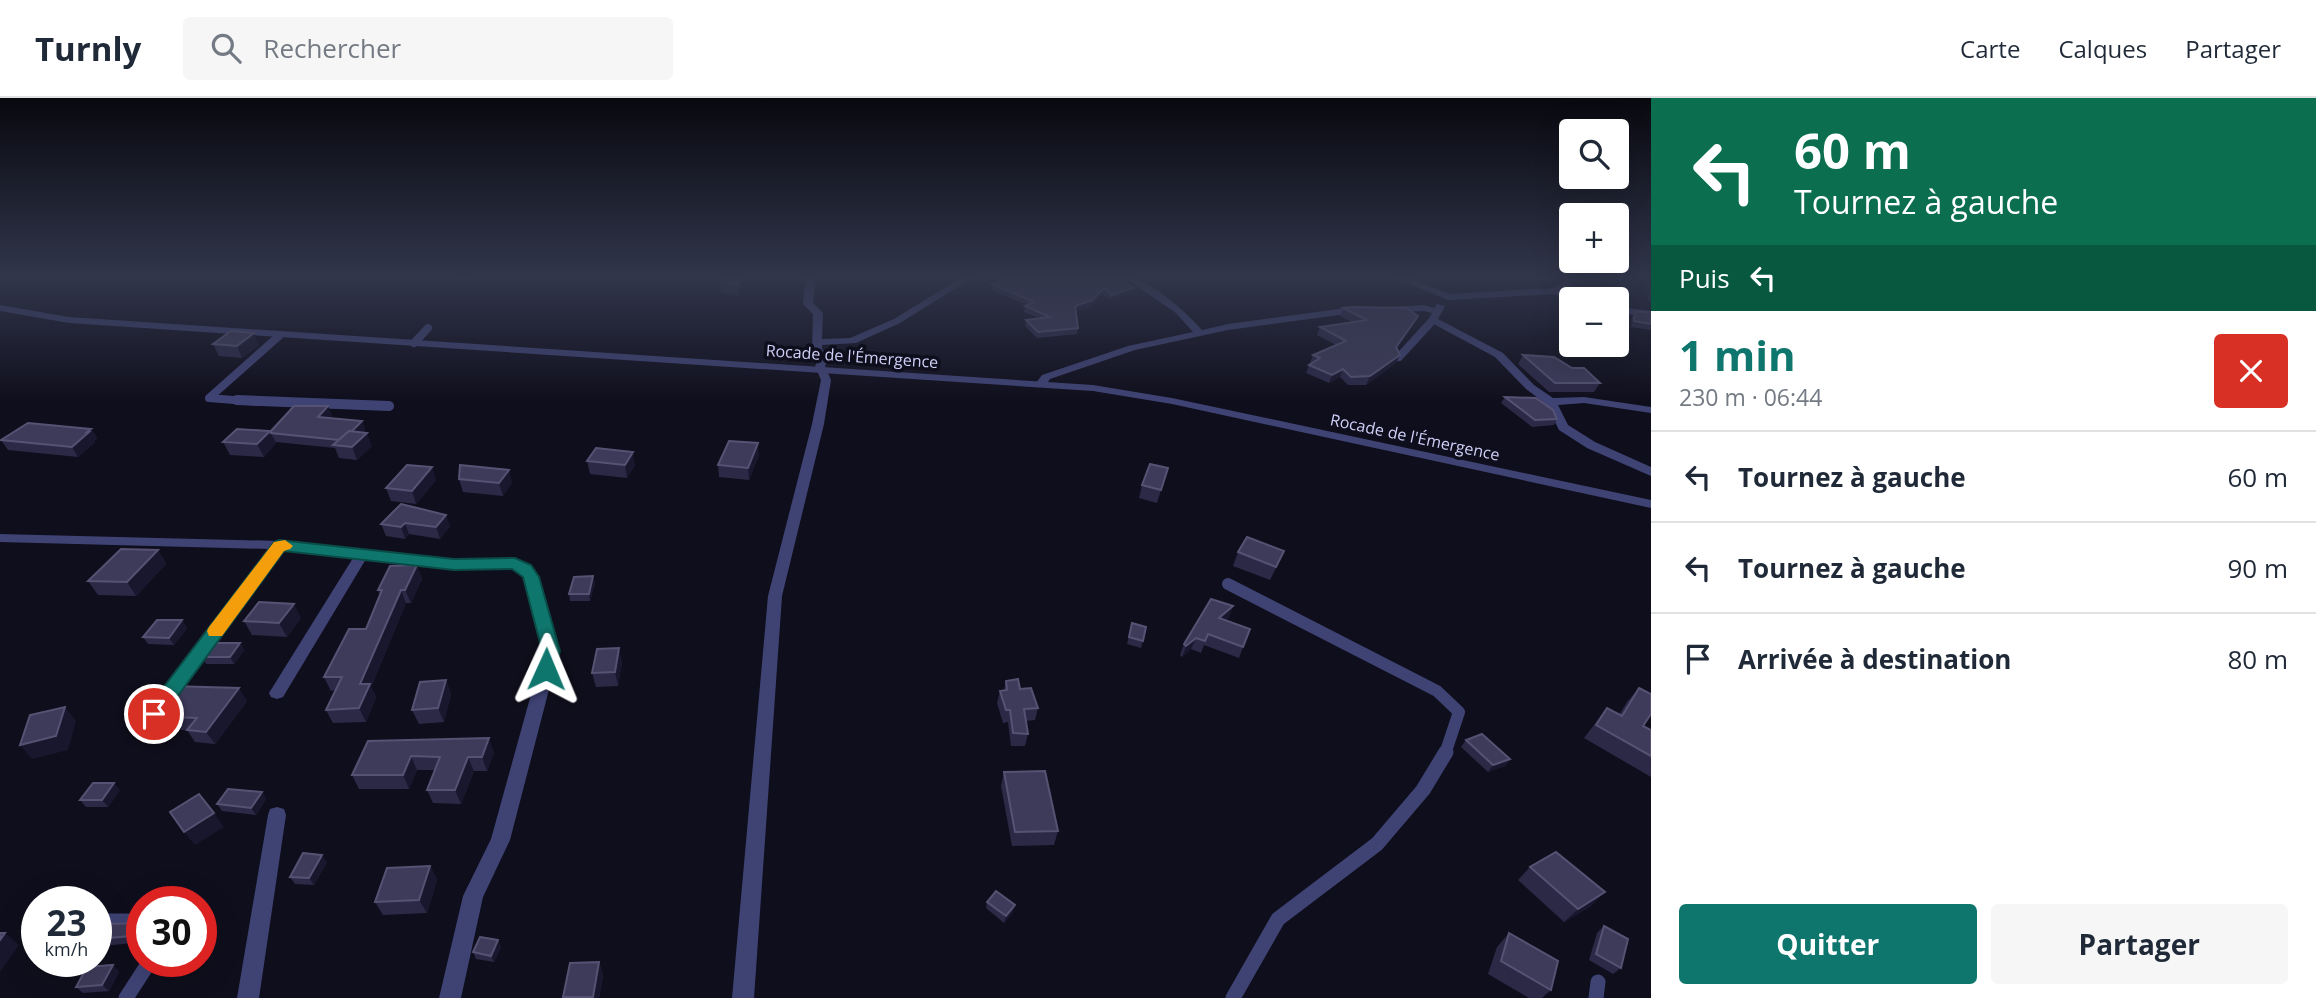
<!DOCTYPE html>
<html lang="fr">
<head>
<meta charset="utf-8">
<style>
  :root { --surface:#fff; --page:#f6f6f7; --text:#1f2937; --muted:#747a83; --line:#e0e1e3; --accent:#0f766e }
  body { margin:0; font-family:"Open Sans",sans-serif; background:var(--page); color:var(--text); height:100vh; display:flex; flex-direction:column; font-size:26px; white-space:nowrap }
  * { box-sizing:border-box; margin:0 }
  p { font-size:23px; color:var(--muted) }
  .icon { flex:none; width:38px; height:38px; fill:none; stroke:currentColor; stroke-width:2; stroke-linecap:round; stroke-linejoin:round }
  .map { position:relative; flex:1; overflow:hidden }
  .drawer { display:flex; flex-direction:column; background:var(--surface); width:665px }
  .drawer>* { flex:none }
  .banner { background:#0b6e4f; color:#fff; overflow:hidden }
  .buttons { position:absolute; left:1559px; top:21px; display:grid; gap:14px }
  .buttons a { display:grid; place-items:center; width:70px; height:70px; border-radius:7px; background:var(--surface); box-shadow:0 7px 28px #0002; font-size:35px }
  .speed { position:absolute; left:21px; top:788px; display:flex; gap:14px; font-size:35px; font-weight:700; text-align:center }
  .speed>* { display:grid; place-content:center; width:91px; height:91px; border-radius:50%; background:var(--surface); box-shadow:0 7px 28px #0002; line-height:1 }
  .speed small { font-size:18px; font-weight:400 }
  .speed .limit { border:10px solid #d22; background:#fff; color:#111 }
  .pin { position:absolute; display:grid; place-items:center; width:60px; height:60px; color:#fff; margin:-30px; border:4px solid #fff; border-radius:50%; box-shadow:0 2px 7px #0007 }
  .me { position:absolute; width:77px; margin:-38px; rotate:1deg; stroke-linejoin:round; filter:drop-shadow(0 0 5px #0008) }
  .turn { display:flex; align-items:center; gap:24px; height:147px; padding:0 28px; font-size:32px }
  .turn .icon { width:91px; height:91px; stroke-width:2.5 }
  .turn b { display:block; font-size:49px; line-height:60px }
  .then { display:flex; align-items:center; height:66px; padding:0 28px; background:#0003; gap:14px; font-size:26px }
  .round { display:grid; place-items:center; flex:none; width:74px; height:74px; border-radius:7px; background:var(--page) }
  .headline { display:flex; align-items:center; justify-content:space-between; height:119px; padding:0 28px }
  h1 { font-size:42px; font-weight:700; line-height:52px; color:var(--accent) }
  .primary-button { display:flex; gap:14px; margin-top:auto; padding:14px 28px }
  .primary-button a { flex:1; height:80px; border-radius:7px; background:var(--accent); color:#fff; font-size:28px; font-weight:700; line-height:80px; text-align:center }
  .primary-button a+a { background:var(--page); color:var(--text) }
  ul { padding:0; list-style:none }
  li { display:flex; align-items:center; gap:21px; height:91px; padding:0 28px; border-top:2px solid var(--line) }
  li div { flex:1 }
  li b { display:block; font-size:26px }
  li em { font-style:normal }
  header { display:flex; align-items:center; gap:42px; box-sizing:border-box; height:98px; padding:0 35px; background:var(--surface); border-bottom:2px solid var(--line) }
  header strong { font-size:33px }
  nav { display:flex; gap:38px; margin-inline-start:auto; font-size:24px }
  .search { width:490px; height:63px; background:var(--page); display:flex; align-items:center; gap:18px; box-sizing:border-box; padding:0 24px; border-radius:7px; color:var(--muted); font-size:26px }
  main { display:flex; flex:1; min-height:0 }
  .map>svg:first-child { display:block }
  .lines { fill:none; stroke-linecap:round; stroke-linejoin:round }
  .service-far3 { stroke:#3f4374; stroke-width:8 }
  .service-far2 { stroke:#3f4374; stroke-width:10 }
  .service-far1 { stroke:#3f4374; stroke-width:12 }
  .service { stroke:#3f4374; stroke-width:15 }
  .minor { fill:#3f4374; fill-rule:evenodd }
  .tertiary { fill:#3f4374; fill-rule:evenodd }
  .wall { fill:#2c2947 }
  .shaded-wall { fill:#19172e }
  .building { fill:#3e3b5a; stroke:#555273; stroke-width:2 }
  .route { fill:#0f766e; stroke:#0a4d48; stroke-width:2 }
  .slow { fill:#f59e0b }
  .labels { text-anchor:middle; stroke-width:7; stroke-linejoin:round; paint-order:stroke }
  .far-street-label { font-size:16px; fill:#d0cff8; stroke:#0f0e1c }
</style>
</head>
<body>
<header>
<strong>Turnly</strong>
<div class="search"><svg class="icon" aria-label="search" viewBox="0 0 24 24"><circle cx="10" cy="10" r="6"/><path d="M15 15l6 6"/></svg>Rechercher</div>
<nav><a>Carte</a><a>Calques</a><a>Partager</a></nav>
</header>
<main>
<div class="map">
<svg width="1651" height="900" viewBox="0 0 1651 900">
  <rect width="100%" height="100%" fill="#0f0e1c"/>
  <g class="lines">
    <g class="service-far3">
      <polyline points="414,245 428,230"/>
      <polyline points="1399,259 1433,222"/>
      <polyline points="258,304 209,300 280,237"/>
    </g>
    <polyline class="service-far2" points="237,302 389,308"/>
    <polyline class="service-far1" points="1228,486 1437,593 1459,614 1445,656"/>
    <g class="service">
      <polyline points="96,823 142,823"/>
      <polyline points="126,900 150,863"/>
      <polyline points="1233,900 1278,821 1377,746 1423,692 1446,654"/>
      <polyline points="1596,900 1598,884"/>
    </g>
    <g class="minor">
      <polygon points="462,178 471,178 465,183 462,182"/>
      <polygon points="806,178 816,178 813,205 823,215 822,241 850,240 894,221 964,178 975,178 900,225 856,245 822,247 822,251 830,259 825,268 831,282 824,326 782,498 754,900 732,900 768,498 812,326 821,282 815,268 819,260 812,252 813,216 803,206"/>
      <path d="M1122,178C1147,178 1185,213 1202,232L1228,226L1361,208L1366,211L1361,214L1228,232L1135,252L1050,281L1046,287H1038L1036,285L1042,277L1128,248L1193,234L1176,215Z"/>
      <polygon points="1391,178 1404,178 1449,196 1553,190 1573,178 1584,178 1562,193 1580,201 1572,203 1554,196 1448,202"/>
      <polygon points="1437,206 1445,208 1438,221 1503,255 1534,287 1553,300 1584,299 1651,309 1651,315 1584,305 1558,307 1568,327 1595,344 1651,369 1651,378 1587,350 1559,332 1546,306 1526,291 1495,259 1430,224 1428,222 1432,215 1424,213 1389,215 1384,212 1389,209 1424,207 1434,210"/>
      <polygon points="1617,209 1651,213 1651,219 1617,215"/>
      <polygon points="0,436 280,443 454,461 515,460 530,468 538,479 559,553 510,742 483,799 461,900 439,900 463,798 491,741 543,553 524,480 512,470 454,471 366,461 283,599 277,601 271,599 269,595 353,460 284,452 160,621 154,623 148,621 145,616 148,611 269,451 0,444"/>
      <polygon points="277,709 284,711 286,717 259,900 237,900 268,717 270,711"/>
    </g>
    <polygon class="tertiary" points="0,207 69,219 1093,287 1172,300 1651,402 1651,410 1172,306 1093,293 69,225 0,213"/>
  </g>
  <g class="wall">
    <polygon points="1117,178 1132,196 1111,202 1102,196 1092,208 1076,213 1078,230 1077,236 1037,240 1025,228 1026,222 1039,220 1024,214 1025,208 1027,207 992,192 992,186"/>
    <polygon points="1534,178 1568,178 1557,184 1546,185 1534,179"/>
    <polygon points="745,179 739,197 721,194 720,184"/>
    <polygon points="1651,195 1651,204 1647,201"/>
    <polygon points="1343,210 1418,218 1414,226 1397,251 1400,257 1396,265 1366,287 1348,287 1340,279 1329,285 1306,275 1309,267 1311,266 1310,265 1313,257 1336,247 1317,237 1320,229 1352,224 1340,218"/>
    <polygon points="1635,214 1651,214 1651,232 1631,229 1632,219"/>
    <polygon points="213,246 259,247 242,260 219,258"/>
    <polygon points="1523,257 1572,270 1600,285 1594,294 1549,294 1518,266"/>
    <polygon points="1505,299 1557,321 1554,327 1532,329 1501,305"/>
    <polygon points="332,317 329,320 362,323 365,332 363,334 372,348 357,362 339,360 335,350 276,344 276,345 264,359 230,357 223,344 271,333"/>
    <polygon points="91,331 97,340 94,343 95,344 78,359 8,352 1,342"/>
    <polygon points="759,357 749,382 719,379 718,367"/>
    <polygon points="587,363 635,367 627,380 590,376"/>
    <polygon points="1168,370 1157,405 1139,400 1142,387"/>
    <polygon points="459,381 512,385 503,398 463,394"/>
    <polygon points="436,382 416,406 391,403 386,390"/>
    <polygon points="401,406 450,428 440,441 409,436 405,441 386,438 381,426"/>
    <polygon points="158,452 166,466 136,498 98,497 88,483"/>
    <polygon points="1238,454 1278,467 1270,482 1233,468"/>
    <polygon points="417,467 422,481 411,505 406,505 371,589 376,599 366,624 333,625 326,612 335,592 331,593 324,579 366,531 380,497 378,492"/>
    <polygon points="595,485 590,503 570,503 569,496"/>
    <polygon points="1233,508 1229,519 1225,523 1243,549 1239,560 1204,547 1201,555 1191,551 1182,559 1180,557 1184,546"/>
    <polygon points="301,520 287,539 252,537 244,523"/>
    <polygon points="182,522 187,530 174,547 148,546 143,539"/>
    <polygon points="1132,525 1143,543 1141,550 1127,546"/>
    <polygon points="240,545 244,552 234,566 206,566 202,559"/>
    <polygon points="622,564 618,588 596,589 592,575"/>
    <polygon points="446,582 451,596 444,624 419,626 412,612"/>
    <polygon points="1006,583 1020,591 1038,610 1035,622 1026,623 1028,636 1025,648 1011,648 1008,624 1003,625 997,605 1000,593 1004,592"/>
    <polygon points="1639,590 1643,628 1651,632 1651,679 1584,640 1607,610 1619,617 1627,604"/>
    <polygon points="247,603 215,646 195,644 187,632 181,632 172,620 164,620 156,607"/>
    <polygon points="1466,642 1510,661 1505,668 1488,674 1461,649"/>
    <polygon points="368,643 494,654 487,673 474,673 461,706 433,705 427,692 435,672 417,672 409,691 359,691 352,677"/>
    <polygon points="1004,674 1058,733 1054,747 1012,748 1001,688"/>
    <polygon points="120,692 108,709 86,709 80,702"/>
    <polygon points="262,694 266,701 256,717 222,713 217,706"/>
    <polygon points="327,764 314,787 295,786 290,779"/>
    <polygon points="430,768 437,782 427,815 383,817 375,804"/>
    <polygon points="1530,769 1591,808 1564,824 1518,782"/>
    <polygon points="987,804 1013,814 1004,825 986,810"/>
    <polygon points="142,825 142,844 104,848 97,841"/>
    <polygon points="1604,828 1621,870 1613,876 1589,862 1597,835"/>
    <polygon points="1509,835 1551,892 1542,900 1529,900 1488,876 1497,849"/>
    <polygon points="501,849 494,864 476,861 473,854"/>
    <polygon points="599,864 603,877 599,900 564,900"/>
    <polygon points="113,867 119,874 109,893 83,895 76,889"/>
  </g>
  <g class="shaded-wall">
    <polygon points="741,178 745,178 745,179 739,197 738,187"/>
    <polygon points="1550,178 1568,178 1557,184 1546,185"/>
    <polygon points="1104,190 1102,196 1092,208 1074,214 1075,208"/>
    <polygon points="1133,190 1132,196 1111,202 1112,197"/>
    <polygon points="1418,218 1414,226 1393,257 1396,249"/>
    <polygon points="254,235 259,247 242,260 237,248"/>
    <polygon points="1400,257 1396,265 1366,287 1370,278"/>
    <polygon points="1343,271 1340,279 1329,285 1332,277"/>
    <polygon points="328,308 332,317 322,328 318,319"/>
    <polygon points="362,323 365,332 349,349 343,342"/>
    <polygon points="91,331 97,340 94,343 95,344 78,359 72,349"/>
    <polygon points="270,333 276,345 264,359 257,346"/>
    <polygon points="367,335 372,348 357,362 352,349"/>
    <polygon points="758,345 759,357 749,382 748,370"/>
    <polygon points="633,354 635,367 627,380 625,367"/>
    <polygon points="432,369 436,382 416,406 412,393"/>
    <polygon points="509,372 512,385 503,398 499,385"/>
    <polygon points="446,417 450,428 440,441 436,429"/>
    <polygon points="405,425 409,436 405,441 401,429"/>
    <polygon points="158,452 166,466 136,498 127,484"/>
    <polygon points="1284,453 1278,467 1270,482 1276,469"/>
    <polygon points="417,467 422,481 411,505 405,492"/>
    <polygon points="593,478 595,485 590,503 589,496"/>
    <polygon points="401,492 406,505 371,589 376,599 366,624 359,610 360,586"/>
    <polygon points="294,506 301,520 287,539 279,525"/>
    <polygon points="1233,508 1229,519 1214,531 1219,520"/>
    <polygon points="182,522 187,530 174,547 169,540"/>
    <polygon points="1196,540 1191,551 1182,559 1186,548"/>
    <polygon points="240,545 244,552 234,566 230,559"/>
    <polygon points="619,550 622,564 618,588 615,574"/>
    <polygon points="446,582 451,596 444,624 438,610"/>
    <polygon points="239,590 247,603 215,646 206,634"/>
    <polygon points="65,609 76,623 68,652 32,661 20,647"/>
    <polygon points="489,640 494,654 487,673 482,659"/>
    <polygon points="411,658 417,672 409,691 403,677"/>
    <polygon points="468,659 474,673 461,706 455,692"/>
    <polygon points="1510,661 1505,668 1488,674 1493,667"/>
    <polygon points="114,685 120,692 108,709 102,702"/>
    <polygon points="262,694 266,701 256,717 251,710"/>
    <polygon points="214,715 224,729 195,747 184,734"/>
    <polygon points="322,757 327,764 314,787 309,780"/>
    <polygon points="430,768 437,782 427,815 419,802"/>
    <polygon points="1605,794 1591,808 1564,824 1578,811"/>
    <polygon points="1015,807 1013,814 1004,825 1006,818"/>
    <polygon points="5,835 19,847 0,874 0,842"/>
    <polygon points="498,842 501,849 494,864 491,858"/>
    <polygon points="599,864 603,877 599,900 593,900"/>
    <polygon points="113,867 119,874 109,893 102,887"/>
  </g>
  <g class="building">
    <polygon points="723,178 741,178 738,187 720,184"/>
    <polygon points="1016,178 1117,178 1133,190 1112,197 1104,190 1093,202 1075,208 1078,230 1038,234 1026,222 1050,219 1025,208 1034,204 992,186"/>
    <polygon points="1353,209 1406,210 1418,218 1396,249 1400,257 1370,278 1351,279 1343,271 1332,277 1309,267 1320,260 1313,257 1346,243 1320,229 1367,222 1343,210"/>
    <polygon points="1635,214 1651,214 1651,226 1634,223"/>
    <polygon points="231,233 254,235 237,248 213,246"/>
    <polygon points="1523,257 1554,259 1572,270 1584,270 1600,285 1555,285"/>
    <polygon points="1505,299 1536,300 1553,312 1557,321 1535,322"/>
    <polygon points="294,308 328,308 318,319 362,323 352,333 349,333 339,342 271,335 271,333"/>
    <polygon points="28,325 91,331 87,334 89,334 72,349 1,342"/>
    <polygon points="237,331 270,333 257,346 223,344"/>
    <polygon points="349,333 367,335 352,349 333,347"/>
    <polygon points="729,343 758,345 748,370 718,367"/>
    <polygon points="596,350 633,354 625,367 587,363"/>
    <polygon points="1150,366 1168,370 1161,392 1142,387"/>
    <polygon points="407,367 432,369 412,393 386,390"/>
    <polygon points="460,367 509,372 499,385 459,381"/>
    <polygon points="401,406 446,417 436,429 405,425 401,429 381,426"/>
    <polygon points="1247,439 1284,453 1276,469 1238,454"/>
    <polygon points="121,451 158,452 127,484 88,483"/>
    <polygon points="417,467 405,492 401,492 360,586 370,586 359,610 326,612 342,579 324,579 349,531 366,531 382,492 378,492 390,468"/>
    <polygon points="593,478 589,496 569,496 574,479"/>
    <polygon points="1211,501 1233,508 1219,520 1250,531 1243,549 1208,536 1205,543 1196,540 1186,548 1184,546"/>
    <polygon points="259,504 294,506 279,525 244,523"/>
    <polygon points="157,522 182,522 169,540 143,539"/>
    <polygon points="1132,525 1146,529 1143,543 1129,539"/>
    <polygon points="212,545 240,545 230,559 202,559"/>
    <polygon points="619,550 615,574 592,575 597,551"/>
    <polygon points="1018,581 1020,591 1031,590 1038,610 1024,611 1028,636 1013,635 1010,612 1006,612 1000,593 1007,592 1006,583"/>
    <polygon points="446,582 438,610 412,612 420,584"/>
    <polygon points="170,588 239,590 206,634 187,632 197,620 172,619 181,608 156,607"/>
    <polygon points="1639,590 1651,596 1651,616 1643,628 1651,632 1651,658 1596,627 1607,610 1622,618"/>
    <polygon points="65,609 56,638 20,647 30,617"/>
    <polygon points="1482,636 1510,661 1493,667 1466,642"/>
    <polygon points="489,640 482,659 468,659 455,692 427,692 440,659 411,658 403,677 352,677 368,643"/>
    <polygon points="1045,673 1058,733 1015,734 1004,674"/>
    <polygon points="93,685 114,685 102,702 80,702"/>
    <polygon points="228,691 262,694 251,710 217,706"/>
    <polygon points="199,696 214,715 184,734 170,714"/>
    <polygon points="1556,754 1605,794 1578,811 1530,769"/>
    <polygon points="303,755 322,757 309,780 290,779"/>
    <polygon points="430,768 419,802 375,804 387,770"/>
    <polygon points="996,793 1015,807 1006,818 987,804"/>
    <polygon points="142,825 142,837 97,841 106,826"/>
    <polygon points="1604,828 1628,841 1621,870 1596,856"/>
    <polygon points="0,835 5,835 0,842"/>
    <polygon points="1509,835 1558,863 1551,892 1501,863"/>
    <polygon points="480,839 498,842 491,858 473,854"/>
    <polygon points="599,864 593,899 563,899 570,865"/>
    <polygon points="113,867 102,887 76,889 87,869"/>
  </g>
  <linearGradient id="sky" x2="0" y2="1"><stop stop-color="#08080f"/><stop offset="0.59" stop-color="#31364b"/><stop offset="1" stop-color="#31364b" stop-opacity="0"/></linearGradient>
  <rect width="1651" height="304" fill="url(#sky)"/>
  <polygon class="route" points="279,442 454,461 515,460 531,467 539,479 560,553 555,571 546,578 537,571 542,553 523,479 512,471 454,472 284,453 161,621 147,621 144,616 147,611 274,444"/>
  <polygon class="slow" points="285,442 293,448 290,451 284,453 222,538 209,538 207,533 209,529 274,444"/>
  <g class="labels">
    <g class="far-street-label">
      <text transform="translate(852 258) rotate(4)" y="6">Rocade de l'Émergence</text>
      <text transform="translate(1415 339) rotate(12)" y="6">Rocade de l'Émergence</text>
    </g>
  </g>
</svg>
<div class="buttons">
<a><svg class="icon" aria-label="search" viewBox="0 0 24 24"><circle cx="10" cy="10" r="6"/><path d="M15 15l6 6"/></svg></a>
<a>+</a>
<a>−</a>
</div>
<div class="speed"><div>23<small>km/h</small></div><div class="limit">30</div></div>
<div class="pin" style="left:154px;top:616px;background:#d93025"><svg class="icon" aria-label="arrive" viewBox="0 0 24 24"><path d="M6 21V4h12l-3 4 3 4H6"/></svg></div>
<svg class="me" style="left:546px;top:571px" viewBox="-20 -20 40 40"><path d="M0-17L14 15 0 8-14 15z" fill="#0f766e" stroke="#fff" stroke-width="4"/></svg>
</div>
<section class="drawer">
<div class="banner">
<div class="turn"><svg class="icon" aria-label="left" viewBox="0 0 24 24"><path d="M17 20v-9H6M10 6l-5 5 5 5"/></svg><div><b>60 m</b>Tournez à gauche</div></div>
<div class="then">Puis<svg class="icon" aria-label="left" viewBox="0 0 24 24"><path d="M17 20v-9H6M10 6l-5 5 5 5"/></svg></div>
</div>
<div class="headline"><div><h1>1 min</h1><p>230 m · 06:44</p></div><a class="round" style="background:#d93025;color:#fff"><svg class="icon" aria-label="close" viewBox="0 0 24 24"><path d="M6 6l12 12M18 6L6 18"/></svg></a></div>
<ul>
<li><svg class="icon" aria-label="left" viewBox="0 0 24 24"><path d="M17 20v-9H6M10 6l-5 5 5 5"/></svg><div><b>Tournez à gauche</b></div><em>60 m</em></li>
<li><svg class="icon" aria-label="left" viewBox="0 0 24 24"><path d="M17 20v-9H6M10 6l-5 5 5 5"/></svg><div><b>Tournez à gauche</b></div><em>90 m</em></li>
<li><svg class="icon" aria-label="arrive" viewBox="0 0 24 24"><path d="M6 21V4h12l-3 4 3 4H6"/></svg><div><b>Arrivée à destination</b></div><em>80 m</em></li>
</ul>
<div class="primary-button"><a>Quitter</a><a>Partager</a></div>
</section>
</main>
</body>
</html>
